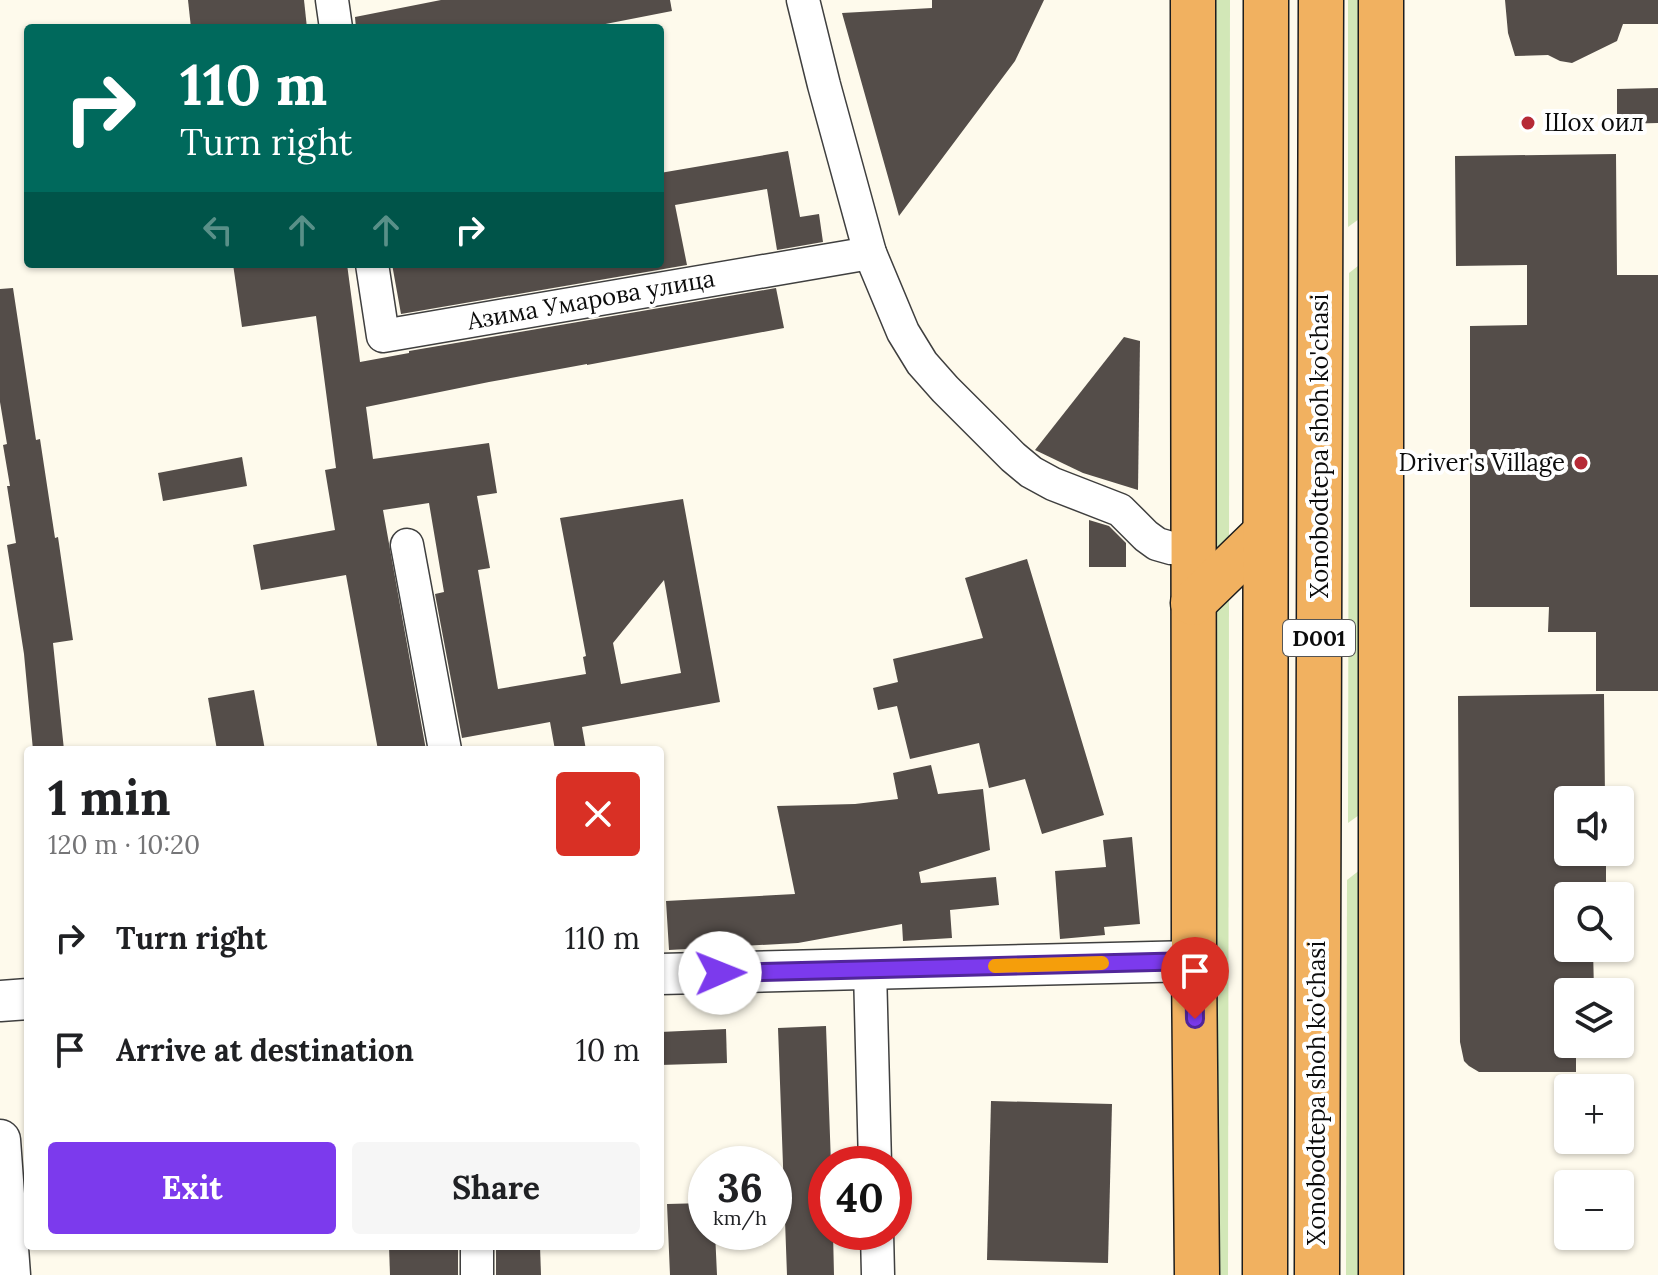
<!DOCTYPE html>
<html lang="en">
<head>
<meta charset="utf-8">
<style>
  :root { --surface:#fff; --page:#f6f6f6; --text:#202124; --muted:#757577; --accent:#7c3aed }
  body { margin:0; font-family:Lora,serif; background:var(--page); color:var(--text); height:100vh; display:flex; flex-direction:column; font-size:30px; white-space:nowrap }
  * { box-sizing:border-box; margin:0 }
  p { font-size:26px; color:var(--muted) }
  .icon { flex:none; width:44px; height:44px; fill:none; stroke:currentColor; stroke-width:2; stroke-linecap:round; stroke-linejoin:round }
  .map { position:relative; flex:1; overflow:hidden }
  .side { position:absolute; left:24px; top:746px; width:640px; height:504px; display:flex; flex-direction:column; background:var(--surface); border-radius:8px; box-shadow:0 2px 6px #0004 }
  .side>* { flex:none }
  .guide { position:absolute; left:24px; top:24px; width:640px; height:244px; border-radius:8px; box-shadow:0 2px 6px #0004; background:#00695c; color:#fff; overflow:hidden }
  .controls { position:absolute; left:1554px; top:786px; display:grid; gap:16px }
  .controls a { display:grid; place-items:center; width:80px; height:80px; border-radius:8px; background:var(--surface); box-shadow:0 2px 6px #0004; font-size:40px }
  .speed { position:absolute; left:688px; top:1146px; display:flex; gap:16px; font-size:40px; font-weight:700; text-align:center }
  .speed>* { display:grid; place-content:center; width:104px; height:104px; border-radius:50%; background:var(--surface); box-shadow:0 2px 6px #0004; line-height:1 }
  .speed small { font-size:20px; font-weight:400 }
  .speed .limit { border:12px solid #d22; background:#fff; color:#111 }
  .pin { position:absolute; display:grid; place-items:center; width:68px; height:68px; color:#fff; margin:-82px -34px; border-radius:50% 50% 50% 0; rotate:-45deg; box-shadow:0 0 8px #0007 }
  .pin .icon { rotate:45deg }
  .me { position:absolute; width:88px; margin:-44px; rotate:89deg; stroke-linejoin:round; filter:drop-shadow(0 0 6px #0008) }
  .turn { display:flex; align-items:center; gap:28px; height:168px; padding:0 24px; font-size:36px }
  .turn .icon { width:104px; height:104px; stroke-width:2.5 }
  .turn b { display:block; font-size:56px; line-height:68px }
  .lanes { display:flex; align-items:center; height:76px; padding:0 24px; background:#0003; justify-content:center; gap:40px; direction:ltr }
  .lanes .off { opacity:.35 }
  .round { display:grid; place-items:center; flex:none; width:84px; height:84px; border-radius:8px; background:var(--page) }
  .headline { display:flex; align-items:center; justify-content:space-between; height:136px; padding:0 24px }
  h1 { font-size:48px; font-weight:700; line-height:60px }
  .cta { display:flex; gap:16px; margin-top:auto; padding:16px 24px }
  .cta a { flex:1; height:92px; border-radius:8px; background:var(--accent); color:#fff; font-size:32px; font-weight:700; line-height:92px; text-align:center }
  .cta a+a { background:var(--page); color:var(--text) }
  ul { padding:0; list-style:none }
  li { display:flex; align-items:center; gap:24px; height:112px; padding:0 24px }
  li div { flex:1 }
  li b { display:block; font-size:30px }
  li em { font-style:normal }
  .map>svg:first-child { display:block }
  .green { fill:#d2e7b7 }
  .building { fill:#544d49; fill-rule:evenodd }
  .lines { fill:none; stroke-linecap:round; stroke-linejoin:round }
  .minor-casing { stroke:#3f3f3f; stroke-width:35 }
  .tertiary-casing { stroke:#3f3f3f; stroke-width:43 }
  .trunk-casing { stroke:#1d1d1d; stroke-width:47 }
  .minor { stroke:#fff; stroke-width:32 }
  .tertiary { stroke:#fff; stroke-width:40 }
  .trunk { stroke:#f1b160; stroke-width:44 }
  .route-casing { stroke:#51269a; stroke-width:20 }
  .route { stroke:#7c3aed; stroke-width:14 }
  .slow { stroke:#f59e0b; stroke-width:14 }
  .poi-dot { fill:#b62a36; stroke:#fff; stroke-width:3 }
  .labels { text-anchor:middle; stroke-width:8; stroke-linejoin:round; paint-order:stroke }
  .shield { fill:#fff; stroke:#555; stroke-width:2 }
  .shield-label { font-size:22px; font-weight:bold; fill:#0c0c0c }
  .poi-label { font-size:24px; fill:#0c0c0c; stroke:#fff; text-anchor:start }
  .street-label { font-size:24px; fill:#0c0c0c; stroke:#fff }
</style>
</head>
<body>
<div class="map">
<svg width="1658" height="1275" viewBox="0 0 1658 1275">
  <rect width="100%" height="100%" fill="#fefaec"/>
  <g class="green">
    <polygon points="1210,0 1230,0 1229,548 1209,562"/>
    <polygon points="1348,0 1366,0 1366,214 1348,227"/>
    <polygon points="1367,259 1366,810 1348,823 1349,273"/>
    <polygon points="1229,595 1228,1275 1208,1275 1210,604"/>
    <polygon points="1365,866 1381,1275 1346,1275 1347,880"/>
  </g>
  <g class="building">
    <polygon points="188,0 304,0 307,28 191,28"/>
    <polygon points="441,0 670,0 672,11 585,28 356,28 355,17"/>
    <polygon points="932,0 1044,0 1015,61 899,216 842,13 932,8"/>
    <polygon points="1505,0 1658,0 1658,24 1623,24 1617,41 1572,63 1560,61 1548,55 1515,56 1508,33"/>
    <polygon points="1658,88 1658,123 1617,124 1617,89"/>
    <polygon points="788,151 800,217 819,214 823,242 777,250 767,189 675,205 687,265 401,314 392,264 660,264 660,173"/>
    <polygon points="1616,154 1617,275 1658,275 1658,691 1596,691 1596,632 1548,632 1549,607 1470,607 1470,326 1527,325 1527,265 1456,266 1455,156"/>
    <path d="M233,264H347L360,362L409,353V351L776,288L784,328L587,365V364L489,382L366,407L373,459L489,443L497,493L477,496L490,568L478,570L498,689L586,674L583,657L586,656L560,518L683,499L720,702L582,727L586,750H555L550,722L462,738L435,594L444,592L429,503L383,510L426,750H378L346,575L261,590L253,545L335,530L325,470L336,468L316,316L242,327ZM664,580L681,673L621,684L613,643Z"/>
    <polygon points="13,288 36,440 40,439 55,538 58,537 73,640 53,643 64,750 33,750 24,654 7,545 16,543 7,486 10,486 3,445 7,444 0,402 0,289"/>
    <polygon points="1124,337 1140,341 1138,490 1083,473 1035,450"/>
    <polygon points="242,457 247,486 163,501 158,473"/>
    <polygon points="1089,520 1109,526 1126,543 1126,567 1089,567"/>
    <polygon points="1027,559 1104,815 1042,834 1025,779 989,788 979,743 910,759 897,706 878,710 873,688 898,682 893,659 983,638 965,578"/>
    <polygon points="254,690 265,750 217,750 208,698"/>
    <polygon points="1604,694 1605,800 1568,800 1568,852 1606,852 1606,896 1568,896 1568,948 1593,948 1594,992 1568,992 1568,1044 1576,1044 1576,1072 1479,1072 1469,1066 1464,1061 1460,1042 1458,696"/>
    <polygon points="931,765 938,794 983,789 990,850 919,872 921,883 996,877 999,905 950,910 952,938 903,941 902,924 798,943 669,950 666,901 795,894 777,806 855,804 898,799 893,773"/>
    <polygon points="1132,837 1140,924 1104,927 1105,935 1060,939 1055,871 1106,867 1103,840"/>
    <polygon points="826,1026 831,1164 826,1164 826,1232 833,1232 834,1275 787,1275 778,1028"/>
    <polygon points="726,1029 727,1063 660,1065 660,1032"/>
    <polygon points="991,1101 1112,1104 1108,1263 987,1260"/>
    <polygon points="706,1203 706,1232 715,1232 717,1275 670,1275 667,1204"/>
    <polygon points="389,1246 458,1246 458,1275 390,1275"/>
    <polygon points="496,1246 540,1246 541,1275 496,1275"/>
  </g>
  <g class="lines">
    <defs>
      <g id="minor">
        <polyline points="332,0 336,28"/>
        <polyline points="803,0 824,85 870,253 903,332 922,363 945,389 1013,457 1031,472 1053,484 1120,510 1146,536 1157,544 1171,548 1193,549"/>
        <polyline points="372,264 383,336 870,253"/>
        <polyline points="407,545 445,750"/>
        <polyline points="870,970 875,1164"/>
        <polyline points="877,1232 878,1275"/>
        <polyline points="477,1246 477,1275"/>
      </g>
      <g id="tertiary">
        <polyline points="660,974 1194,961"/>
        <polyline points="0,1001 28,999"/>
        <polyline points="0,1140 10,1275"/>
      </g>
      <g id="trunk">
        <polyline points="1193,0 1194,961 1197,1275"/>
        <polyline points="1381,0 1381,1275"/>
        <polyline points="1193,603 1265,533"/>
        <polyline points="1265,1275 1266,0"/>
        <polyline points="1317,1275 1321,0"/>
      </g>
    </defs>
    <use href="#minor" class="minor-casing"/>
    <use href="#tertiary" class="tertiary-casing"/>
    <use href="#trunk" class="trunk-casing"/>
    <use href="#minor" class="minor"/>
    <use href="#tertiary" class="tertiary"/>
    <use href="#trunk" class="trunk"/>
  </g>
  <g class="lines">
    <defs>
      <polyline id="route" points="720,973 1194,961 1195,1019"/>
    </defs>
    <use href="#route" class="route-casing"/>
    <use href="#route" class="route"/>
    <polyline class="slow" points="995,966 1102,963"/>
  </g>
  <g class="poi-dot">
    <circle cx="1528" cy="123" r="8"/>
    <circle cx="1581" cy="463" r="8"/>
  </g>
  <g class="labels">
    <rect class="shield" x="1283" y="620" width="72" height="36" rx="6"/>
    <g class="shield-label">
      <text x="1319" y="646">D001</text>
    </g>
    <g class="poi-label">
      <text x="1544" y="131">Шох оил</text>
      <text x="1565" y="471" text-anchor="end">Driver's Village</text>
    </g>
    <g class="street-label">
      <text transform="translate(591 300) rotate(-10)" y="8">Азима Умарова улица</text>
      <text transform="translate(1320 446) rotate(-90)" y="8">Xonobodtepa shoh ko'chasi</text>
      <text transform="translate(1317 1093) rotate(-90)" y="8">Xonobodtepa shoh ko'chasi</text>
    </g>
  </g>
</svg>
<div class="controls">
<a><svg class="icon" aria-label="sound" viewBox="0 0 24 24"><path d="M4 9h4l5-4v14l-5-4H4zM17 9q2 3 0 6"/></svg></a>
<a><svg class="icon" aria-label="search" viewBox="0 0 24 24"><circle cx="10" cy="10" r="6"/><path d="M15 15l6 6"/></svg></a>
<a><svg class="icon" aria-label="layers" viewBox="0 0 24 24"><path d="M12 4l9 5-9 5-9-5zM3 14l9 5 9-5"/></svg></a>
<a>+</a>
<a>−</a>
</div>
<div class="speed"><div>36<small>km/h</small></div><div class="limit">40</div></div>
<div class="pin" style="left:1195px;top:1019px;background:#d93025"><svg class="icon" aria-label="arrive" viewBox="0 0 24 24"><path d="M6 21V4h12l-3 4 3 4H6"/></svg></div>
<svg class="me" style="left:720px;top:973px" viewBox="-20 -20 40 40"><circle r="19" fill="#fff"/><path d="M0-13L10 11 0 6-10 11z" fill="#7c3aed"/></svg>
<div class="guide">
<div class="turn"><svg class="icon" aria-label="right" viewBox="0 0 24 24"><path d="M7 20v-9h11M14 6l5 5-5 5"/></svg><div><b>110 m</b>Turn right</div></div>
<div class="lanes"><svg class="icon off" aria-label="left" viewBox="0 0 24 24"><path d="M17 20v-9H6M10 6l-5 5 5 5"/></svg><svg class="icon off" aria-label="ahead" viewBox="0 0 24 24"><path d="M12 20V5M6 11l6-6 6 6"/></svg><svg class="icon off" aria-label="ahead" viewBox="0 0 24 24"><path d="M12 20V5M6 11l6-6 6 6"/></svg><svg class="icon" aria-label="right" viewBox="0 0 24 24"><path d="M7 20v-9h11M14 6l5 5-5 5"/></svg></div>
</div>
<section class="side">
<div class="headline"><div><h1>1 min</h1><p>120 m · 10:20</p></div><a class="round" style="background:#d93025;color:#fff"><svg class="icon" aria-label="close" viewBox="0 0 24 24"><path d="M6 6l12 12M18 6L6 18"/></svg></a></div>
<ul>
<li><svg class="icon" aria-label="right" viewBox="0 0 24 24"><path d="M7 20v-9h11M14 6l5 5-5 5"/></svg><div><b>Turn right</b></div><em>110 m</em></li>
<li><svg class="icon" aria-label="arrive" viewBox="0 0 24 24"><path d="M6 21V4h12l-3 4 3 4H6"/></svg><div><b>Arrive at destination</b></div><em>10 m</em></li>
</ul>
<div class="cta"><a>Exit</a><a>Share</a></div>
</section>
</div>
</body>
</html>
